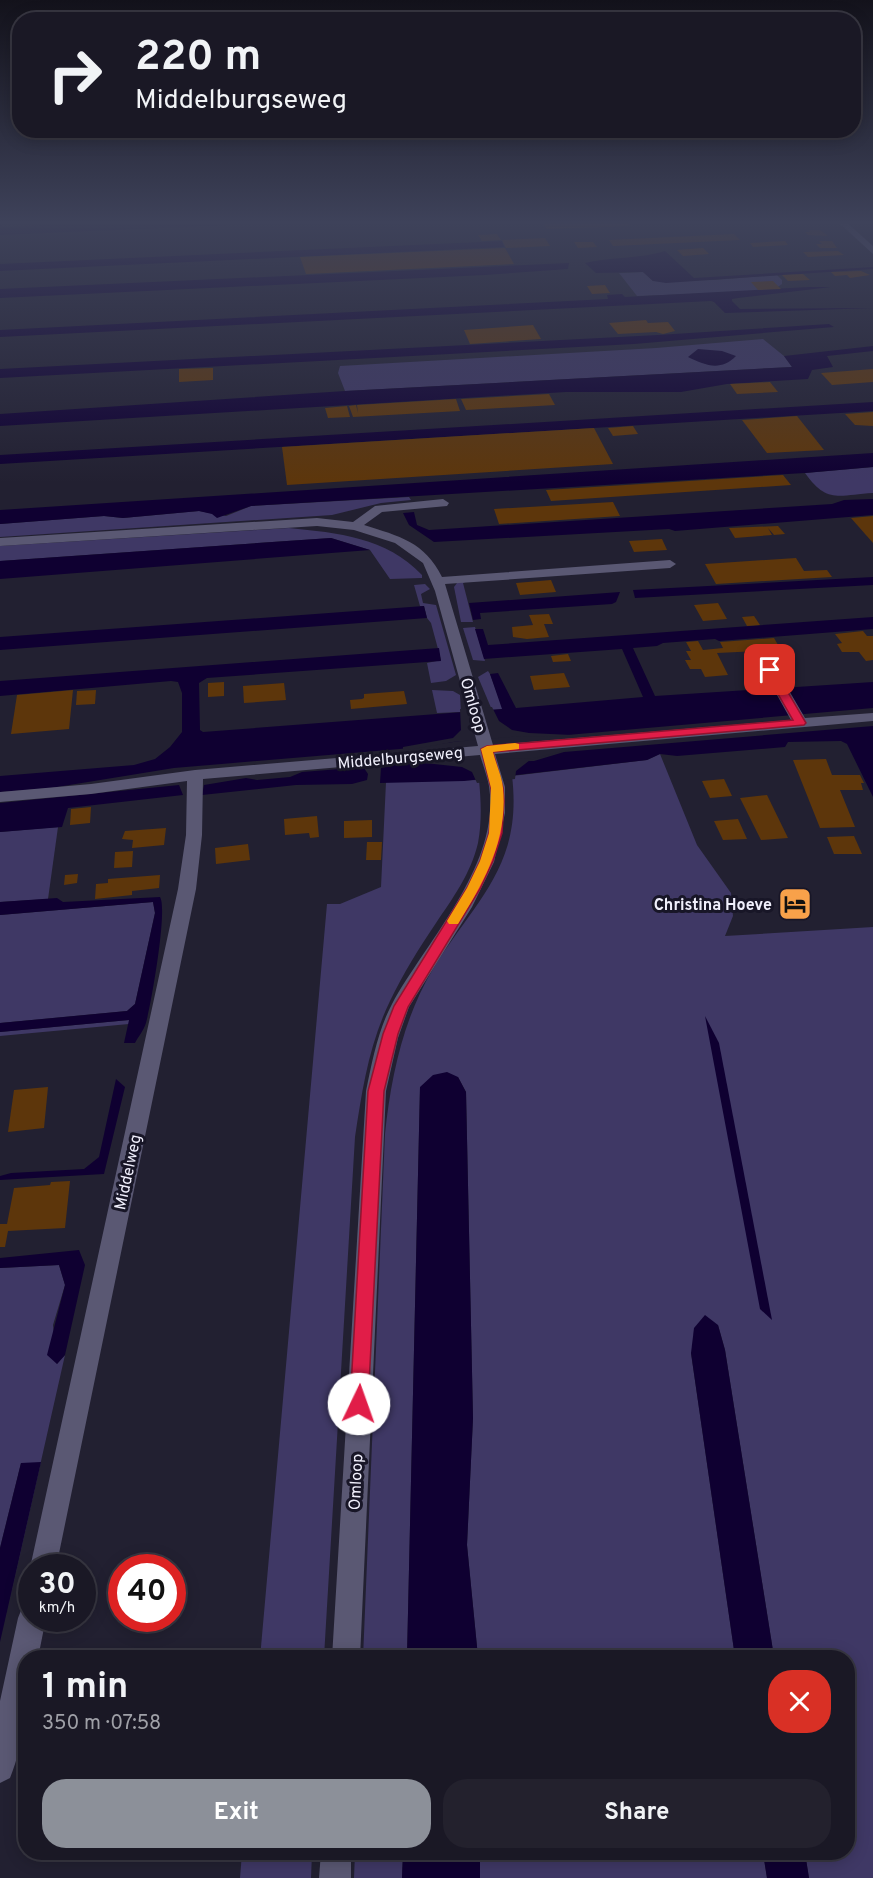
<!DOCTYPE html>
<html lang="en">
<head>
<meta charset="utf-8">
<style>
  :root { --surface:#1a1825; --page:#23212d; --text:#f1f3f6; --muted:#9fa0a7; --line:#383742; --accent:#8c9099 }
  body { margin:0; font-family:Overpass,sans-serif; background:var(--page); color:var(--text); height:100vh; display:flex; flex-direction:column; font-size:22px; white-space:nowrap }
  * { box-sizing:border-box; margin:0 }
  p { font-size:20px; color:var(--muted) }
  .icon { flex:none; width:33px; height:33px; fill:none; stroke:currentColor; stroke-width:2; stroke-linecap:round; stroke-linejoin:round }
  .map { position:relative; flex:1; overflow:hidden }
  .sheet { position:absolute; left:18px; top:1650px; width:837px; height:210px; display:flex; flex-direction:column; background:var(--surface); border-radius:24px; box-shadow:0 3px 15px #0003,0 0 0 2px var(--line) }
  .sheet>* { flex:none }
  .banner { position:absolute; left:12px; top:12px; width:849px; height:126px; border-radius:24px; box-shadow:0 3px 15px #0003,0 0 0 2px var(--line); background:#1a1825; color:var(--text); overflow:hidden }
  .speed { position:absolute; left:18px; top:1554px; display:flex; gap:12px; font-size:30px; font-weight:700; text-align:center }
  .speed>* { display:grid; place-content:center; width:78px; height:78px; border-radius:50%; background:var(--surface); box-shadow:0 3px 15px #0003,0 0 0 2px var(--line); line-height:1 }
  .speed small { font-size:15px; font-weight:400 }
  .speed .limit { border:9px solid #d22; background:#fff; color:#111 }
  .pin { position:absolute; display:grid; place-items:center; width:51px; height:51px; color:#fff; margin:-26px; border-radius:12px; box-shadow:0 3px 9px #0006 }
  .me { position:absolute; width:66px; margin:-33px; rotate:3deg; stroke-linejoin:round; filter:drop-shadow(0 0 4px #0008) }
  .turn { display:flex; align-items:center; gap:21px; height:126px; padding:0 24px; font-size:27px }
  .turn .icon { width:78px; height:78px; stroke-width:2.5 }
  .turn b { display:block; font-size:42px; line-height:51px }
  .round { display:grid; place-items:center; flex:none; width:63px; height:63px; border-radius:24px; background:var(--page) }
  .head { display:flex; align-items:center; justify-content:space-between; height:102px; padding:0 24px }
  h1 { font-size:36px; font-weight:700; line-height:45px }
  .cta { display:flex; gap:12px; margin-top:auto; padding:12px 24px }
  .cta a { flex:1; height:69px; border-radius:24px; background:var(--accent); color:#fff; font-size:24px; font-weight:700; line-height:69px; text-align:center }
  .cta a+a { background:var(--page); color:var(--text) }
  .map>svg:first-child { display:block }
  .green { fill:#3f3865 }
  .water { fill:#0f0031 }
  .pier { fill:#222031 }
  .building { fill:#5d360b }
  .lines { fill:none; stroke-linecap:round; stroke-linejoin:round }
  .minor { fill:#5a5873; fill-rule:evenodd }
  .route { fill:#e11d48; stroke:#92132f; stroke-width:1.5 }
  .slow { fill:#f59e0b }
  .labels { text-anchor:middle; stroke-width:6; stroke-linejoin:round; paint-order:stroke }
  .street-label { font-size:16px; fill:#f0effc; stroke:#181627 }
  .poi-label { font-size:16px; font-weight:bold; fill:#f0effc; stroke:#181627; text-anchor:end }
</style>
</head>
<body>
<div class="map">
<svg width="873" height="1878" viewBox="0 0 873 1878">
  <rect width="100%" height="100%" fill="#222031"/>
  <g class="green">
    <polygon points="643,272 653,281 714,280 777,275 782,280 782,284 772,291 637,296 619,273"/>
    <polygon points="763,339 784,356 792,367 345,391 338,373 340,366 656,348"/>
    <path d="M873,467V493C838,495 827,504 805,473Z"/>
    <polygon points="409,497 411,500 381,503 332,515 0,537 0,524 104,516 123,518 199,511 226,516 251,506"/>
    <path d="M289,528C338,533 386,537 422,575V578L390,579L370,550L331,538L0,561V546Z"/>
    <polygon points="467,581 463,583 473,622 461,622 454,587 457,583"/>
    <polygon points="425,584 430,589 421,594 423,603 436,605 456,675 446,681 431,683 427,663 441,660 431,623 427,618 424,606 420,606 414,585"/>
    <polygon points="475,627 485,661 473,660 463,628"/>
    <polygon points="488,671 490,674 503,709 492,710 478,677"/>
    <polygon points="432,690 453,691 460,695 461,712 437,713"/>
    <path d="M660,754L697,845L731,893L733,916L725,936L873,927V1878H809L805,1853L848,1852V1658L774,1657L725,1350L718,1325L691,1353L735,1657H478L467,1545L473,1418L466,1092L458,1077L420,1088L407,1657L363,1658L385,1134C391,1077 403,1019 433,969C475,900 523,867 512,776L647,760Z"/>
    <path d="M479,780C481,801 482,821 478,843C471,873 453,898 436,923C419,948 403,974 390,1001C369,1044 362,1091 355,1137L324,1657L260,1658L327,904H340L381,887L386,782Z"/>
    <polygon points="58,827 48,899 0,902 0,832"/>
    <polygon points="153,902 155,913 135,1004 127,1011 0,1023 0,915"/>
    <polygon points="129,1020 129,1024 0,1036 0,1032"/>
    <polygon points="59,1265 65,1285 53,1325 57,1364 65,1355 6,1616 40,1463 21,1463 0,1548 0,1268"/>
    <polygon points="242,1853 312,1853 311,1878 240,1878"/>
    <polygon points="355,1853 403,1853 402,1878 354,1878"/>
    <polygon points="480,1853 763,1853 767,1878 480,1878"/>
  </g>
  <g class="water">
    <polygon points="0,220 2,227 46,225 45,220 58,220 59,223 163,220 353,220 0,235"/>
    <polygon points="502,241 504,247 0,271 0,264"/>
    <path d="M665,251L694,278L873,267V269L666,283L653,281L643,272L596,273L585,263C612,257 639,259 665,251Z"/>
    <polygon points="569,263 568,269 485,275 0,298 0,289"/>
    <polygon points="809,287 831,287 738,298 732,299 732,301 740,309 873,308 725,313 714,302 711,301 0,337 0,330 608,299 607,295 622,294 625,297"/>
    <polygon points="829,324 834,327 634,344 0,378 0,369 658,335"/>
    <polygon points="873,346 873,351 827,356 833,367 812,370 808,379 727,384 681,392 566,392 0,426 0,414 345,391 792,367 784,356"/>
    <path d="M698,349L722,351L736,356C720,372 705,365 688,357Z"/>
    <polygon points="873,402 873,411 0,464 0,455"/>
    <polygon points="873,453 873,467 805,473 251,506 217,518 212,514 199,511 123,518 104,516 0,524 0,510"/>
    <polygon points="873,499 873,515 675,531 669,529 434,542 409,525 403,513 414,512 417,525 429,530 832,504 844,500"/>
    <polygon points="331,538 370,550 0,579 0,561"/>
    <polygon points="873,577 873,585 635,598 633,590"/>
    <polygon points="620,592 616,602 612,604 480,613 481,619 473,620 469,603"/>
    <polygon points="424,606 427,618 0,650 0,637"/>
    <polygon points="873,617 873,629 719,641 715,639 663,643 657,646 633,648 655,696 873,682 873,708 556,736 521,733 400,749 174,768 51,788 0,792 0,776 134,765 155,759 170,747 182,732 182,693 178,682 171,681 0,696 0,681 439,648 441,661 207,678 199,683 200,730 203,732 502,709 490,674 498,673 516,708 643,697 622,649 484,659 475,629 483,629 488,645"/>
    <polygon points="873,726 873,797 847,744 841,741 788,742 785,747 677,756 660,754 647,760 464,781 380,783 381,768 400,764 534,761 564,752"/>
    <polygon points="353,768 364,768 368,774 367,780 352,784 296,785 202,795 204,785 246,778 257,780 290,777 302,772"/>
    <polygon points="179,785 183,795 68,808 62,827 0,832 0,803"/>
    <path d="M160,897C168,909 151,1005 146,1023C144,1030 138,1037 135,1043H124L129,1020L0,1032V1023L127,1011L135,1004L155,913L153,902L0,915V902L57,898L63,902Z"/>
    <polygon points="705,1016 719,1043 772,1320 760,1309"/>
    <polygon points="447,1072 458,1077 466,1092 473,1418 467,1545 478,1657 407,1657 420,1087 433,1075"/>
    <polygon points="116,1079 125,1087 104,1174 0,1180 0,1176 11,1173 84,1169 99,1157"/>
    <polygon points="79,1250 85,1265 65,1355 57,1364 47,1355 65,1285 59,1265 0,1268 0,1258"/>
    <polygon points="705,1315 718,1325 725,1350 774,1657 735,1657 691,1353 694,1328"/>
    <polygon points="41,1462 0,1642 0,1548 21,1463"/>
    <polygon points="403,1853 480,1853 480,1878 402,1878"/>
    <polygon points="763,1853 805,1853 809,1878 767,1878"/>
  </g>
  <g class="pier">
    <polygon points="492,707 499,721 512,730 529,733 572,735 573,737 521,736 453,742 403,751 403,747 453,738 461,730 460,709"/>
    <polygon points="577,748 530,760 516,771 515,779 477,783 472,772 462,767 406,761 533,758"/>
  </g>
  <g class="building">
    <polygon points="541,220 627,220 631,226 547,229"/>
    <polygon points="808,230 820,230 828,236 808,235 805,232 810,232"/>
    <polygon points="497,234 501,240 482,241 478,235"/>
    <polygon points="734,234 740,240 613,246 609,240"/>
    <polygon points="545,238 550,246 506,248 502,240"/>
    <polygon points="785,241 788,245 753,247 750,243"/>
    <polygon points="819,241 832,241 837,248 820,248 816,244 822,244"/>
    <polygon points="574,242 593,242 597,247 578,248"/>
    <polygon points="505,248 514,264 306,274 300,257"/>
    <polygon points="703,248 709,254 683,256 677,250"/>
    <polygon points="838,251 844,255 808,257 803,252"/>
    <polygon points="861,271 870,275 850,278 847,275 835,276 831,272"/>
    <polygon points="803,274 810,280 788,281 782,275"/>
    <polygon points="773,281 781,289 758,290 751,282"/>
    <polygon points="605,285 610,293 592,294 587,286"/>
    <polygon points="646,320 648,323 668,322 675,331 663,334 656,332 618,334 609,323"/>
    <polygon points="533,325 541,339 470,344 464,330"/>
    <polygon points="213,368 213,380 179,382 179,369"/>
    <polygon points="873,369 873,382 832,385 821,373"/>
    <polygon points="770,382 778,392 737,394 730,384"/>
    <polygon points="549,394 555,405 466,410 461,399"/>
    <polygon points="456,399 460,411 353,417 349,406 356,405 358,413 357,405"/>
    <polygon points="347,406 350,417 328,418 325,408"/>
    <polygon points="873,412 873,426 855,425 845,414"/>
    <polygon points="797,416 824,450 767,453 742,420"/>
    <polygon points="633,426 638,434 613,436 608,428"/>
    <polygon points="594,428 613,464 287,485 282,447"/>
    <polygon points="783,475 791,485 551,501 546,490"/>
    <polygon points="613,502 620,516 499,524 494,509"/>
    <polygon points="873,516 873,543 851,518"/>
    <polygon points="778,526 785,534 774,535 768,528 772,535 735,538 729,528"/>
    <polygon points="662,539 667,550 634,552 629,541"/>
    <polygon points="796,558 804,571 827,570 832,577 716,584 705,564"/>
    <polygon points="551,580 556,592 520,595 516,583"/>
    <polygon points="718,603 727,619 703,621 694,605"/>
    <polygon points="549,614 553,624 544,624 549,637 527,639 513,637 512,627 533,625 529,615"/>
    <polygon points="754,616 760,625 747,626 742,617"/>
    <polygon points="863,631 867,636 873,636 873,660 866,661 859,652 842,652 837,644 842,643 835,634"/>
    <polygon points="774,638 781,650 717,653 728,675 705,677 701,669 690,669 685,660 691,660 686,651 691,651 686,642 698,641 703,650 723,648 720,642"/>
    <polygon points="568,654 571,661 553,662 551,656"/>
    <polygon points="564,673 570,687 534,690 530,676"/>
    <polygon points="224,682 224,696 208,697 208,683"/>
    <polygon points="284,683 286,700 244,703 243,686"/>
    <polygon points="73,690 69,729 11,734 17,695"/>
    <polygon points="96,690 95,704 76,705 77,691"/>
    <polygon points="404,691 407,704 351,709 350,700 362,699 364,698 364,694"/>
    <polygon points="826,759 832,775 860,775 864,783 861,783 863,790 840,790 855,827 820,828 793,760"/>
    <polygon points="724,779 732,796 710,798 702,781"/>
    <polygon points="767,795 788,838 761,840 740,798"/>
    <polygon points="91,807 90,823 70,825 71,809"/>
    <polygon points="317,816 319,837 310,838 309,833 285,835 284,819"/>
    <polygon points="738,819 747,839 723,840 714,821"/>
    <polygon points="372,820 372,837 344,838 344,821"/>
    <polygon points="166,828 164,845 132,848 133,840 122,839 125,831"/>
    <polygon points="854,836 862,854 834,854 827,837"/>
    <polygon points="367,842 382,842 381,860 366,860"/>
    <polygon points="248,844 250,860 216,864 215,848"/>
    <polygon points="133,851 132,867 114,868 115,852"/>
    <polygon points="78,874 77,883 64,885 65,875"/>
    <polygon points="160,875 159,888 132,891 132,895 95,899 96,884 108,883 108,879"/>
    <polygon points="48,1087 44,1128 8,1132 14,1090"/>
    <polygon points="70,1181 65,1228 8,1231 5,1247 0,1247 0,1224 7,1224 14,1188 50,1185 51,1182"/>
  </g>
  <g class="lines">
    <g class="minor">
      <polygon points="836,220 844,220 873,246 873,254"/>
      <path d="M443,499L449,503L447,506L382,512L364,525C399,536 425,542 442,577L670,560L676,564L670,568L445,584L493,745L791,720L763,670L770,666L777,670L805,718L873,713V721L495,754L505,787V813L494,862L472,907L409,1007L398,1038L386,1091L360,1658H332L366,1091C372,1062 378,1030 392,1004C427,940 501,864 489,786C487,776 483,765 480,755L203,779L202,835L196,889L56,1568H32V1573L30,1568L178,889L186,835L187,781L91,794L0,802V792L91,784L195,770L478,746L435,591L423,563L395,543L354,530L317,526L0,546V538L317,518L353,522L375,506Z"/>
      <path d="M32,1604V1618H46L38,1658H26C26,1698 26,1740 10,1778L0,1783V1701L18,1618L22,1608Z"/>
      <polygon points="321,1852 351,1852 351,1878 319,1878"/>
    </g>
  </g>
  <linearGradient id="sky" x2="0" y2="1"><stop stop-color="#13121b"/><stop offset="0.46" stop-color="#3e425a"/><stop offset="1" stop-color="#3e425a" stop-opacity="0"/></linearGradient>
  <rect width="873" height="483" fill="url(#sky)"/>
  <polygon class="route" points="770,667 775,670 806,723 804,725 493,752 503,788 504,801 502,833 493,861 480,889 408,1007 398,1034 384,1091 368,1404 366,1410 359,1413 352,1410 350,1404 368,1091 383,1034 394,1006 467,888 480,861 489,833 492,801 491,788 481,749 487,746 793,720 764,670"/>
  <path class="slow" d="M515,743L519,744V749L493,752C496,764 502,777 503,788C508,840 484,882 458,924H449L447,921L467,888L480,861L489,833L491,788L481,749L487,746Z"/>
  <defs>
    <symbol id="hotel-square" viewBox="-11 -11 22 22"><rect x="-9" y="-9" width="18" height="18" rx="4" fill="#f8a14a" stroke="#181627"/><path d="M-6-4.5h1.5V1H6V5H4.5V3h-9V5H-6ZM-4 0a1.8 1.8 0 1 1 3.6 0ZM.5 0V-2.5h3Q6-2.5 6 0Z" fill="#111"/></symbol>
  </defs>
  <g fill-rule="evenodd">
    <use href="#hotel-square" x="776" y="885" width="38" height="38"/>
  </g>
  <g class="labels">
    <g class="street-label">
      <text transform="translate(474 705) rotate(74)" y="6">Omloop</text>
      <text transform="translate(400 757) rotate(-5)" y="6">Middelburgseweg</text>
      <text transform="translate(127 1172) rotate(-78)" y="6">Middelweg</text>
      <text transform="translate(355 1482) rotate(-87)" y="6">Omloop</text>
    </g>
    <g class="poi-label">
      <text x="772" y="910">Christina Hoeve</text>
    </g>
  </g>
</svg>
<div class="speed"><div>30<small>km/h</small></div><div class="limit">40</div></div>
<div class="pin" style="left:770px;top:670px;background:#d93025"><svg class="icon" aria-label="arrive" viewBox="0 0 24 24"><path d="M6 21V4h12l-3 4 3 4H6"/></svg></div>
<svg class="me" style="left:359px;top:1404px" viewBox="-20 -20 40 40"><circle r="19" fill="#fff"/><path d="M0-13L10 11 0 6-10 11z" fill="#e11d48"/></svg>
<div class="banner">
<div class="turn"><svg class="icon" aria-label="right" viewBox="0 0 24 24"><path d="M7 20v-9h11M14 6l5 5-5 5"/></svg><div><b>220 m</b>Middelburgseweg</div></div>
</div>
<section class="sheet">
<div class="head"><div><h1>1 min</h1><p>350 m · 07:58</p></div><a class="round" style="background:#d93025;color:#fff"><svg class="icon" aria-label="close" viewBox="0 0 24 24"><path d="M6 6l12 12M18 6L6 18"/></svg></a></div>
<div class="cta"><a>Exit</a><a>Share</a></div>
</section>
</div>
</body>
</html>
